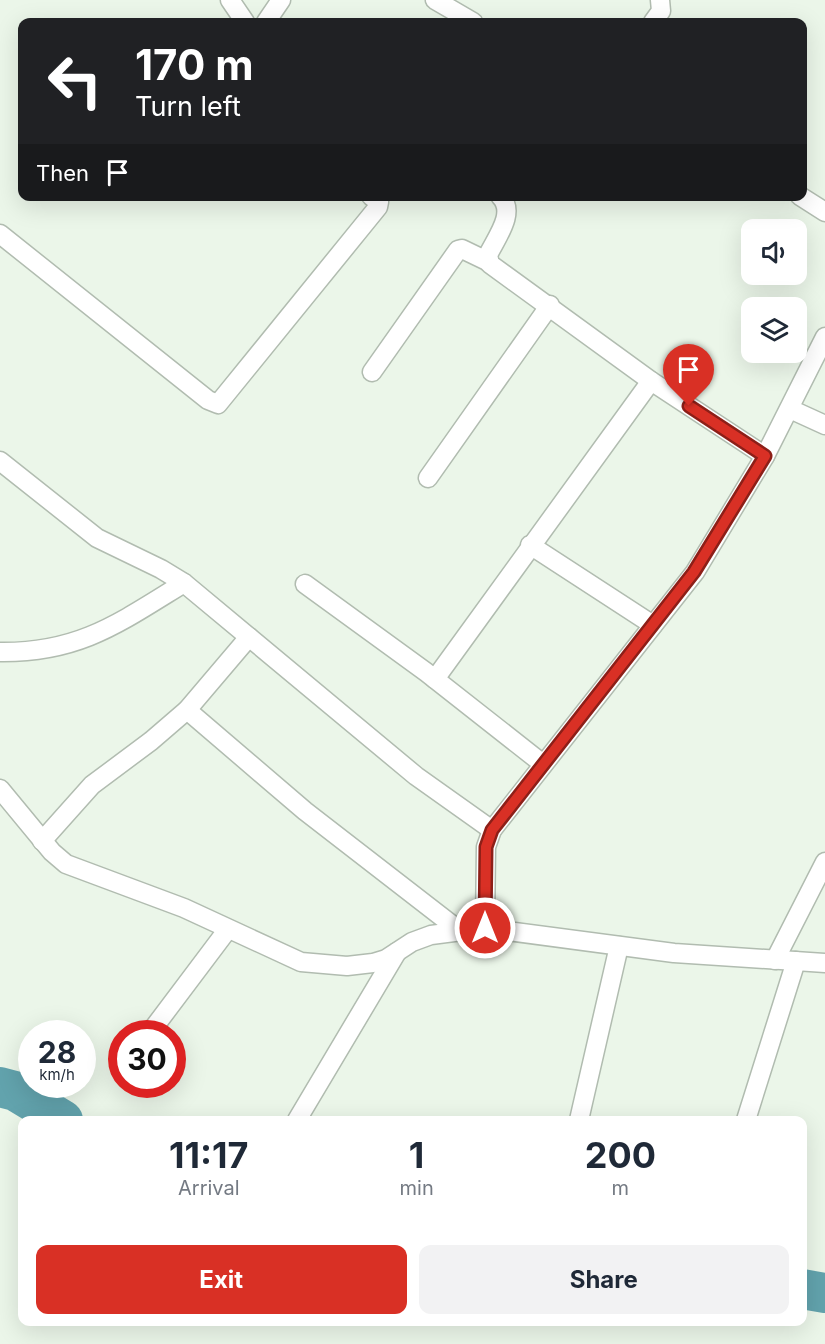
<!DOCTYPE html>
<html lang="en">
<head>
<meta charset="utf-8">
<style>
  :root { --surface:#fff; --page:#f2f2f3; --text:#1f2937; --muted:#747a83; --accent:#d93025 }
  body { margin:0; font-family:Inter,sans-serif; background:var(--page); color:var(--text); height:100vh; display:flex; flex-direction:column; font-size:22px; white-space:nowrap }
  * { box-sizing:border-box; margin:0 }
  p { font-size:20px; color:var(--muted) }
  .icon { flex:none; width:33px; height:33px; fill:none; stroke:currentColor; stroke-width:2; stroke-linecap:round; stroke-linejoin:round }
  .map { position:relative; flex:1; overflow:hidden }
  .panel { position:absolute; left:18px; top:1116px; width:789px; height:210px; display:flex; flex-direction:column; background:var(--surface); border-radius:12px; box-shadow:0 6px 24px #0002 }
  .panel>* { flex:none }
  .hud { position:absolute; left:18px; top:18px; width:789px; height:183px; border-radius:12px; box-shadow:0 6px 24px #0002; background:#202124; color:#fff; overflow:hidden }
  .tools { position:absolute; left:741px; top:219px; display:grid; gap:12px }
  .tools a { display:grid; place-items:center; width:66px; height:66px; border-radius:12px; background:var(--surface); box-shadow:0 6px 24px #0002; font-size:30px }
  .speed { position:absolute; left:18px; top:1020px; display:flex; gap:12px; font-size:30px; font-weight:700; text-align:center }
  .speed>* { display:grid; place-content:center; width:78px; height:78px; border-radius:50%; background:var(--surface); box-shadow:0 6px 24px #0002; line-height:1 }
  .speed small { font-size:15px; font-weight:400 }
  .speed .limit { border:9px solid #d22; background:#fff; color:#111 }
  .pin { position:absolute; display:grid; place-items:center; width:51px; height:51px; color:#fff; margin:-62px -26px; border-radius:50% 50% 50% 0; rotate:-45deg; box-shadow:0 0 6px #0007 }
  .pin .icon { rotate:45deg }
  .me { position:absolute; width:66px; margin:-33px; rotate:0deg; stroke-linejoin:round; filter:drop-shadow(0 0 4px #0008) }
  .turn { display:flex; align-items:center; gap:21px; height:126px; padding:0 18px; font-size:27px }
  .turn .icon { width:78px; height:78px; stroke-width:2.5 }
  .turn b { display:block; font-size:42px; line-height:51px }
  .then { display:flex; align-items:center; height:57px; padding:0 18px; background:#0003; gap:12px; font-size:22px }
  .eta { display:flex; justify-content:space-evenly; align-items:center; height:102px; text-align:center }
  .eta b { font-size:36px; font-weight:700; line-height:42px }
  .button { display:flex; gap:12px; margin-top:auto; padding:12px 18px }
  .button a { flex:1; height:69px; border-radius:12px; background:var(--accent); color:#fff; font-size:24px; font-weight:700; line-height:69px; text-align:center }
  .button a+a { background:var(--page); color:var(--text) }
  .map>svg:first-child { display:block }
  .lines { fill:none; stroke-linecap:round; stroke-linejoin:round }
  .river { stroke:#62a3ad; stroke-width:40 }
  .street-casing { stroke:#b1bcb0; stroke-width:21 }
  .street { stroke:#fff; stroke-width:18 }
  .route-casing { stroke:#8d1f18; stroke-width:15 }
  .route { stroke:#d93025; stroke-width:10 }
</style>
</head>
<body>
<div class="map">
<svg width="825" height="1344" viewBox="0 0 825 1344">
  <rect width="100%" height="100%" fill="#ebf6e9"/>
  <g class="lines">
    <g class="river">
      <polyline points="0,1087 15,1091 63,1120"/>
      <polyline points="802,1289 825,1293"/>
    </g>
    <defs>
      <g id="street">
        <polyline points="230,0 245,22"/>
        <polyline points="435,0 473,22"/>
        <polyline points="266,22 281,0"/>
        <polyline points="653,22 661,11 660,0"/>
        <path d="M500,196C517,212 496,238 488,255L490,264L651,381L765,456"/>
        <polyline points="800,196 825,212"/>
        <polyline points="0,234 208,400 218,404 378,207 379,202 371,196"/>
        <polyline points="372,372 458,250 462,249 489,262"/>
        <polyline points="790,409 825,425"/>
        <polyline points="0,461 97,538 161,569 184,583 416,776 492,830"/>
        <polyline points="428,478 550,305"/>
        <polyline points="530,545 653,625"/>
        <polyline points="305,584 426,672 543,764"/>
        <path d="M0,652C79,653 119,623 184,583"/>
        <polyline points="435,679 651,381"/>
        <polyline points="187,710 305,811 460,931"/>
        <polyline points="0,789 52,852 66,864 184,908 301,962 347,966 373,963 386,959 412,942 431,935 485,928 674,953 825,963"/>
        <polyline points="42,841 92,785 151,741 187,710 249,637"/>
        <polyline points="485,928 486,847 492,830 695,572 765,456 825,337"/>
        <polyline points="775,960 825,862"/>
        <polyline points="149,1034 228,929"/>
        <polyline points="297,1120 397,952"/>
        <polyline points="579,1120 619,946"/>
        <polyline points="746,1120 796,961"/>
      </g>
    </defs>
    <use href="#street" class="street-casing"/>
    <use href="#street" class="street"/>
  </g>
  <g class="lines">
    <defs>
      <polyline id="route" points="485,928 486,847 492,830 694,572 765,456 689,406"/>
    </defs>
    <use href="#route" class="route-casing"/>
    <use href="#route" class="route"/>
  </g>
</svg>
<div class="tools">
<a><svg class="icon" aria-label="sound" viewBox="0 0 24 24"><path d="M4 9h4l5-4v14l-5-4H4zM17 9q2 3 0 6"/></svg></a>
<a><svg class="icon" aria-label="layers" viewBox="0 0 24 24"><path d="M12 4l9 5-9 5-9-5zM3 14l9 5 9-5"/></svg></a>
</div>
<div class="speed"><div>28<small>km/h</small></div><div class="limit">30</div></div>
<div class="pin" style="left:689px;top:406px;background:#d93025"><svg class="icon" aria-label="arrive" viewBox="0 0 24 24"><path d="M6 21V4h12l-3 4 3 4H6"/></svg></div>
<svg class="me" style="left:485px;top:928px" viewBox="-20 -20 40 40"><circle r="17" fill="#d93025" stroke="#fff" stroke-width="3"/><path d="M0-11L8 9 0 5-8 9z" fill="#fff"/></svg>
<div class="hud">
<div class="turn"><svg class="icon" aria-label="left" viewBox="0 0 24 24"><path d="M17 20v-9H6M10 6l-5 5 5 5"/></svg><div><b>170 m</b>Turn left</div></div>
<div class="then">Then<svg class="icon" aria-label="arrive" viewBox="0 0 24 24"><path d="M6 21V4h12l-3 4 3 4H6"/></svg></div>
</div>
<section class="panel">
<div class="eta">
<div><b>11:17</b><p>Arrival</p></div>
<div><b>1</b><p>min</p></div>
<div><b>200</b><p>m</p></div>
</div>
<div class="button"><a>Exit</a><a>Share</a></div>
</section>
</div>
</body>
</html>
